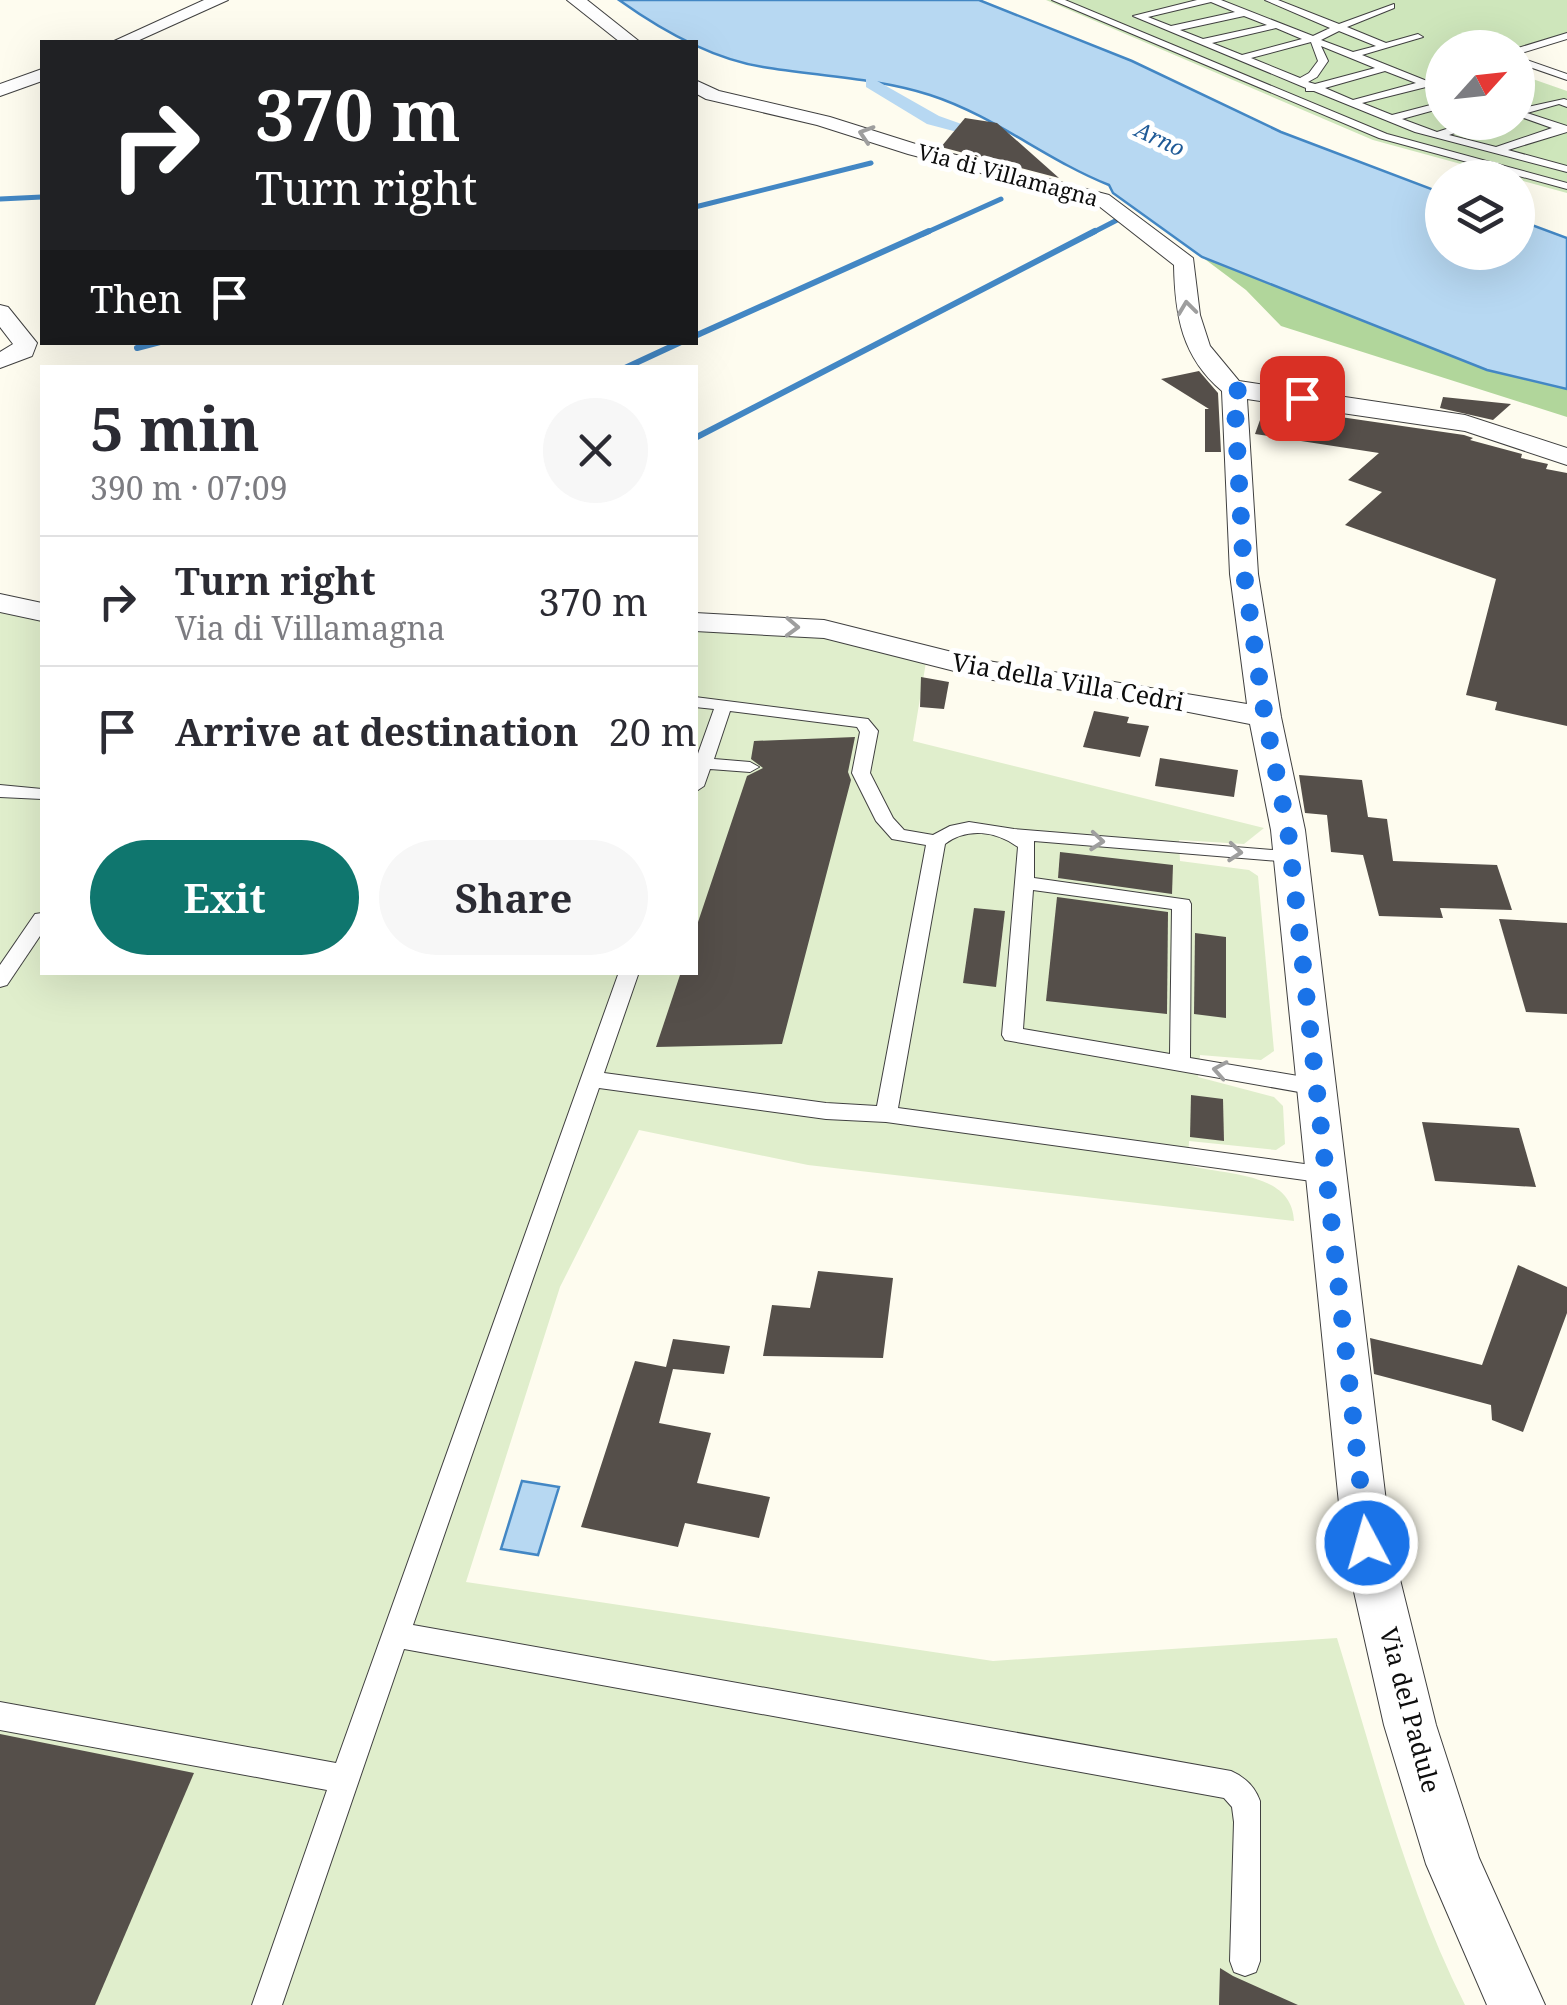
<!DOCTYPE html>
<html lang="en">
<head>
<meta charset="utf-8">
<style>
  :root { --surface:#fff; --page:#f7f7f7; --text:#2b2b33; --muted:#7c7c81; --line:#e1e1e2; --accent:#0f766e }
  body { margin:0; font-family:"Noto Serif",serif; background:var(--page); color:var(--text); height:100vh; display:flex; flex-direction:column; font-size:38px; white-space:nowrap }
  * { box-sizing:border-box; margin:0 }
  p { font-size:32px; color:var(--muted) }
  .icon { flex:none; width:55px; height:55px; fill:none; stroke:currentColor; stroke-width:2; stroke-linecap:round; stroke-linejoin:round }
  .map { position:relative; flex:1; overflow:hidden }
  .drawer { position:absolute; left:40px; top:365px; width:658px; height:610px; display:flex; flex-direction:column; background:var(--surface); border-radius:0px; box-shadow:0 10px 40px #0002 }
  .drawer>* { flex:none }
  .guide { position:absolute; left:40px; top:40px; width:658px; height:305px; border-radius:0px; box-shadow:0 10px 40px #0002; background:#202124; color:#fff; overflow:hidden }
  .needle { width:65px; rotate:63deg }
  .fabs { position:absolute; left:1425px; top:30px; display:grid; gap:20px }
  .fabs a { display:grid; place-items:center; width:110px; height:110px; border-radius:50%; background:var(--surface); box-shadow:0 10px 40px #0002; font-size:50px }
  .pin { position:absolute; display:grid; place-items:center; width:85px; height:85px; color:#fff; margin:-42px; border-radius:20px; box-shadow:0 5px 15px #0006 }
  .me { position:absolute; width:110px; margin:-55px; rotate:354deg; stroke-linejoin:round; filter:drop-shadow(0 0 8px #0008) }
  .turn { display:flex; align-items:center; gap:35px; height:210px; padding:0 50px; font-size:45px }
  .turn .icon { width:130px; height:130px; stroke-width:2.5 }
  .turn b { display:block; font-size:70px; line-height:85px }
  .then { display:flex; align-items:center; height:95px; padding:0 50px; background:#0003; gap:20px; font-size:38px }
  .round { display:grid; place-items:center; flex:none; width:105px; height:105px; border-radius:52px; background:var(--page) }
  .summary { display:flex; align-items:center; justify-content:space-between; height:170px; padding:0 50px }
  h1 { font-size:60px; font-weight:700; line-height:75px }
  .primary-button { display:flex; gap:20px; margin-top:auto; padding:20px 50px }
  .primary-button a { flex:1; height:115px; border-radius:60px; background:var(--accent); color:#fff; font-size:40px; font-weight:700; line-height:115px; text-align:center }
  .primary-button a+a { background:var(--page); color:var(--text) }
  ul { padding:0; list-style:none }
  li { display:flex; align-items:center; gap:30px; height:130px; padding:0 50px; border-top:2px solid var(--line) }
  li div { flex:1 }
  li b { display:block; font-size:38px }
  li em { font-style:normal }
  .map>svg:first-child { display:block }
  .green { fill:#cee6bb }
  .forest { fill:#b1d69b }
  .pitch { fill:#e0eecc }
  .water { fill:#b7d8f2; stroke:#4387c4; stroke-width:2.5 }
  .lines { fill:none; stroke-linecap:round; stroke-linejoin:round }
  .stream-far1 { stroke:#4387c4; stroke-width:5 }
  .stream { stroke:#4387c4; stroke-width:6 }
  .canal { fill:#b7d8f2; fill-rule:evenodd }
  .building { fill:#554f4a }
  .lane-casing { stroke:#404040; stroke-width:2 }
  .street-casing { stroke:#404040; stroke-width:2 }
  .lane { fill:#fff; fill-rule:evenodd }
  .street { fill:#fff; fill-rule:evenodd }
  .oneway { stroke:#9e9e9e }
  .route { stroke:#1a73e8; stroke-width:18; stroke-dasharray:0 32.4 }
  .labels { text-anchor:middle; stroke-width:10; stroke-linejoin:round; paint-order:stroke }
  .far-water-label { font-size:22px; font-style:italic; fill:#1f5a97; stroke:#fff }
  .far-street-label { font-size:22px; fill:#0d0d0d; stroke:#fff }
  .street-label { font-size:25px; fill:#0d0d0d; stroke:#fff }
</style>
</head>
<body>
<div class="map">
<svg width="1567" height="2005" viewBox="0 0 1567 2005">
  <rect width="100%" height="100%" fill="#fefcef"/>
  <polygon class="green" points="1046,0 1567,0 1567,33 1518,48 1442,48 1442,122 1518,122 1518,74 1567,91 1567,193 1373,140"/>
  <polygon class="forest" points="1202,257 1487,370 1567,389 1567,417 1281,326 1246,290"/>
  <path class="pitch" d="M0,609L42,614V972H695V631L824,636L926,662L913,741L1264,828L1244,844L1179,840L1180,861L1249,870L1258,876L1274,1051L1261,1060L1200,1055L1198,1077L1274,1097L1283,1106L1285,1144L1276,1150L1189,1141L1188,1165C1226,1176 1292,1171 1294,1221L808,1165L639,1130L560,1287L466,1582L993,1661L1337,1638C1375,1761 1407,1890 1465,2005H0Z"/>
  <g class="water">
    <path d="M619,0H979L1132,61L1281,132L1442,193V252H1518V220L1567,238V389L1487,370L1202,257L1113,193L1109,185C1046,160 995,116 930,95C877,78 818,76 763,67C712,59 661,30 619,0Z"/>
    <polygon points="522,1481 559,1487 538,1555 501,1549"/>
  </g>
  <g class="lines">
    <g class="stream-far1">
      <polyline points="0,199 42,197"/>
      <polyline points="695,207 871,163"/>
      <polyline points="923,234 1001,199"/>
      <polyline points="1090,234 1119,219"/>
    </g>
    <g class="stream">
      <polyline points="695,336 929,231"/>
      <polyline points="137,348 160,342"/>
      <polyline points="625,368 681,342"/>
      <polyline points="695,438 1095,231"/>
    </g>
    <polygon class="canal" points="872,78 939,116 970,127 961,133 927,124 866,87 866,79"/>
  </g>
  <g class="building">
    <polygon points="965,118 997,123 1059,178 941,147"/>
    <polygon points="1199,371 1218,393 1221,452 1205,452 1205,409 1209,409 1161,379"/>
    <polygon points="1443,397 1511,404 1493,420 1440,408"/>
    <polygon points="1265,406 1464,435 1473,438 1470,440 1522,454 1521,458 1548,464 1546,469 1567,473 1567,726 1495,710 1497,702 1466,695 1496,579 1345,525 1382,492 1348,480 1379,453 1255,434"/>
    <polygon points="921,677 949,682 944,709 920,707"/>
    <polygon points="1094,711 1129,717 1127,723 1149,726 1140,757 1083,747"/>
    <polygon points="855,737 848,772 851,780 782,1044 656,1047 681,972 695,972 695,931 747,776 763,768 751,759 754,741"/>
    <polygon points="1160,758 1238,770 1234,797 1155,786"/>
    <polygon points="1299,775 1362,780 1368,817 1387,819 1393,861 1497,865 1512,910 1440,908 1443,918 1379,916 1363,855 1331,852 1327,815 1305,813"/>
    <polygon points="1060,852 1173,865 1172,894 1058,878"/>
    <polygon points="1057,897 1168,912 1167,1014 1046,1001"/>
    <polygon points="974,908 1005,911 996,987 963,983"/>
    <polygon points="1499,919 1567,923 1567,1014 1526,1012"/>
    <polygon points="1195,933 1226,937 1226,1018 1194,1014"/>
    <polygon points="1191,1095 1223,1099 1224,1141 1190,1137"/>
    <polygon points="1422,1122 1519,1128 1536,1187 1435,1181"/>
    <polygon points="1518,1265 1567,1287 1567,1313 1523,1432 1492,1420 1491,1405 1374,1374 1370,1338 1482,1365"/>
    <polygon points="818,1271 893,1278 883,1358 763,1356 772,1305 810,1308"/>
    <polygon points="673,1339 730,1346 724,1374 673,1369 659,1423 711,1433 697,1483 770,1497 759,1538 685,1523 678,1547 581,1527 635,1361 666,1367"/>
    <polygon points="0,1734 194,1773 95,2005 0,2005"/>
    <polygon points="1220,1968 1233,1976 1298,2005 1219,2005"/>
  </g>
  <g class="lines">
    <defs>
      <g id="lane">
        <polygon points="1052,0 1065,0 1387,134 1567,183 1567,189 1379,138"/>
        <path d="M1197,0H1221L1313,36L1330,28L1265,0H1278L1339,24L1394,4V8L1347,27L1386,43L1418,34L1423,37L1362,55L1442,87V93L1426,87L1362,103L1392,115L1442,102V108L1402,119L1437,132L1468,122H1486L1449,135L1496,147L1552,128L1518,116V109L1564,99L1567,100V107L1559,104L1527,113L1567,126V132L1508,150L1567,166V172L1415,132L1314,91H1306V88L1133,16ZM1211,2L1235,12L1171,26L1148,17ZM1244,16L1267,25L1203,39L1180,30ZM1276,28L1302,39L1242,55L1212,43ZM1339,31L1376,46L1353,52L1321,40ZM1311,42L1318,61L1309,73L1300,78L1251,58ZM1321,46L1375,68L1315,84L1308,82L1317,77L1328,61ZM1385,71L1416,83L1353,100L1325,88Z"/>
        <polygon points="1567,33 1567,39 1518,54 1518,48"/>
        <polygon points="1518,57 1567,74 1567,80 1518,63"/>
        <path d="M695,697L868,719L878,731L870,773L893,818L904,830L933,835L950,826L969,822L1014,829L1298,852L1300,856L1291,862L1034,841V878L1189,900L1191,904L1190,1058L1316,1079L1323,1082L1326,1087L1323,1092L1316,1095L1005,1040L1002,1035L1018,847C996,831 967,827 945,844L898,1108L1326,1167L1334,1169L1337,1175L1334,1181L1326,1183L886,1122L826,1119L599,1088L413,1625L1231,1771C1245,1777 1255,1787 1260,1801V1961L1256,1972L1245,1976L1234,1972L1230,1961L1234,1822L1232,1807L1224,1798L404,1649L282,2005H252L327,1790L0,1730V1702L336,1763L619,972H639L604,1073L826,1103L877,1106L926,845L892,839L876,821L852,773L860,732L857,727L730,711L714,759L750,762L759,767L750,772L710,769L704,786L695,792V762L714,709L695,707ZM1033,890L1172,909L1170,1054L1023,1029Z"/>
        <polygon points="0,785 42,789 42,799 0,797"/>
        <polygon points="42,913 42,933 7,985 0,987 0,965 35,914"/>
      </g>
      <g id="street">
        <polygon points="204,0 228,0 135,42 112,42"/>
        <polygon points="567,0 587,0 640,42 620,42"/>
        <polygon points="42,69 42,81 0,96 0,84"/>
        <path d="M695,80L719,91L830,117L922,146L1109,195L1193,258L1200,315L1210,346L1239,381L1465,415L1567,448V465L1465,431L1247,399L1258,574L1281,717L1305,830L1391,1543L1436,1725L1479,1858L1545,2005H1487L1426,1864L1384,1725L1343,1543L1271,830L1250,724L1112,697L986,679L824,638L695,631V613L824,620L988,661L1247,704L1230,574L1222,391C1182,357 1175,316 1174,265L1095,203L908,154L817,125L706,99L695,93Z"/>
        <polygon points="0,305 8,307 37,343 32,356 0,368 0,352 13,344 0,327"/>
        <polygon points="0,594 42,603 42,621 0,612"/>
      </g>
    </defs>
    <use href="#lane" class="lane-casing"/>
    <use href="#street" class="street-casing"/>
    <use href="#lane" class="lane"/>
    <use href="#street" class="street"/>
  </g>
  <defs><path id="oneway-chevron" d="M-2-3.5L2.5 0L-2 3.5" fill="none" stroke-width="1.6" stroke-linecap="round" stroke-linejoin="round" transform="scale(2.5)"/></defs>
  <g class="oneway">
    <use href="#oneway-chevron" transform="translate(866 134) rotate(-162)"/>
    <use href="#oneway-chevron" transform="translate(1187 308) rotate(-97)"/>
    <use href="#oneway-chevron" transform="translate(792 627) rotate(2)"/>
    <use href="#oneway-chevron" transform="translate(1097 841) rotate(5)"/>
    <use href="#oneway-chevron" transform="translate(1235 852) rotate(5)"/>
    <use href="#oneway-chevron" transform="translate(1220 1070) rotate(-170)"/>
  </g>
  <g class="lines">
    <polyline class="route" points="1302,398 1234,390 1244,574 1265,717 1288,830 1367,1543"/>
  </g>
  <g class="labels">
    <g class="far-water-label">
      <text transform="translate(1160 139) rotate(25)" y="8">Arno</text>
    </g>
    <g class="far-street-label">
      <text transform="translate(1008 175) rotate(15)" y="8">Via di Villamagna</text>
    </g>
    <g class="street-label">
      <text transform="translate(1068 682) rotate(10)" y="9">Via della Villa Cedri</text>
      <text transform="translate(1410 1710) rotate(75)" y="9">Via del Padule</text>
    </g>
  </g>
</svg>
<div class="fabs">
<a><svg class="needle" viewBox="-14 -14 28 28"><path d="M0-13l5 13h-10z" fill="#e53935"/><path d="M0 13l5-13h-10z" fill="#7c7c81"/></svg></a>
<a><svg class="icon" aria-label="layers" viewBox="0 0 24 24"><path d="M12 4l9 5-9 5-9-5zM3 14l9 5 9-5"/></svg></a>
</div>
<div class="pin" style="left:1302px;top:398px;background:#d93025"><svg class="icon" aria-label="arrive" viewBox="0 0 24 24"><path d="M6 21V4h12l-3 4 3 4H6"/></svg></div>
<svg class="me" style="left:1367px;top:1543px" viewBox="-20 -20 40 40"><circle r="17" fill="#1a73e8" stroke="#fff" stroke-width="3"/><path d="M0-11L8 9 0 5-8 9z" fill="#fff"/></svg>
<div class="guide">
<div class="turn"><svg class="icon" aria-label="right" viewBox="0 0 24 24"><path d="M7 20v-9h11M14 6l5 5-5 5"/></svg><div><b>370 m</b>Turn right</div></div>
<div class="then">Then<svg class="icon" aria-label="arrive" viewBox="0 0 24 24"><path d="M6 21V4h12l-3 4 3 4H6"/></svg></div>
</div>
<section class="drawer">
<div class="summary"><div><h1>5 min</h1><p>390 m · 07:09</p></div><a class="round"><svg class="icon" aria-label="close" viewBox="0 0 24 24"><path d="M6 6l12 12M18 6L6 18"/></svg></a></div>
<ul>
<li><svg class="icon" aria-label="right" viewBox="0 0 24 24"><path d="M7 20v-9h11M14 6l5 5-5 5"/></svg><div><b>Turn right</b><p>Via di Villamagna</p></div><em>370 m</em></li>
<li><svg class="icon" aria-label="arrive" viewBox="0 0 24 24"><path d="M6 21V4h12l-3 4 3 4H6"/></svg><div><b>Arrive at destination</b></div><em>20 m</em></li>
</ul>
<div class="primary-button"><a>Exit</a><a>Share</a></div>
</section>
</div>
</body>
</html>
